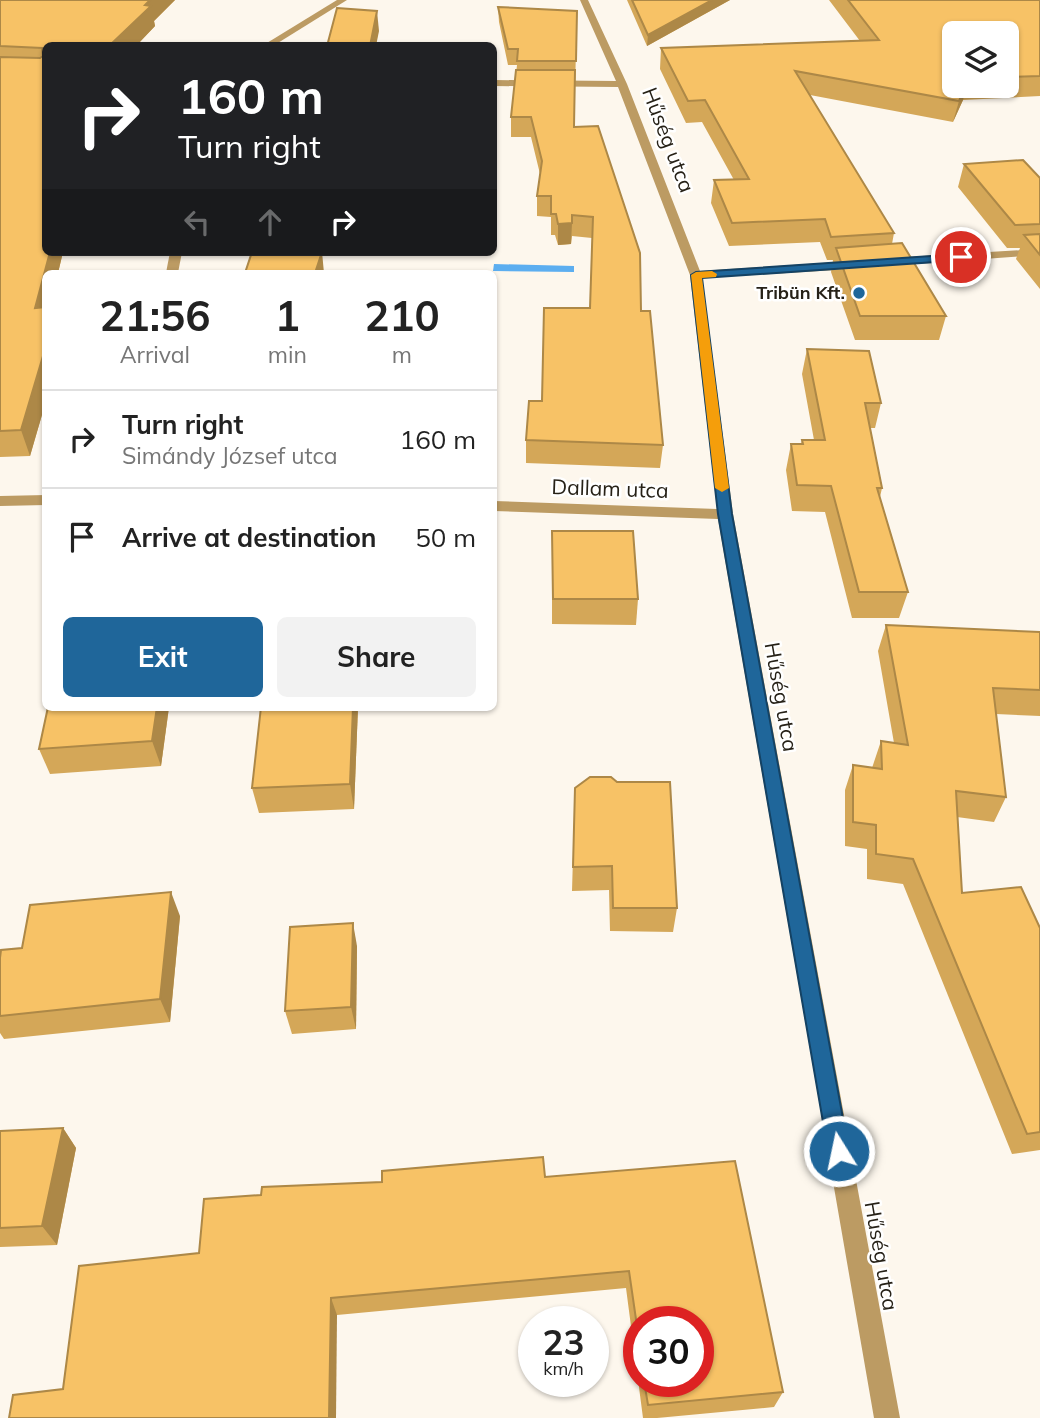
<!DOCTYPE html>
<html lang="en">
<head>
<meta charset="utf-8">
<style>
  :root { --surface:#fff; --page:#f2f2f2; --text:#222; --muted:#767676; --line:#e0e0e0; --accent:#1f669a }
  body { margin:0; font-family:Mulish,sans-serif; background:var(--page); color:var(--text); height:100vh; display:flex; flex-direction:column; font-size:26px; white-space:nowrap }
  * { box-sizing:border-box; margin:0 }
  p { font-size:23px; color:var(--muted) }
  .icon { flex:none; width:38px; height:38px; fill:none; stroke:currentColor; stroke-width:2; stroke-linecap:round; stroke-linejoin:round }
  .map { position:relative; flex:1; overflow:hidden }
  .panel { position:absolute; left:42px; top:270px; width:455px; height:441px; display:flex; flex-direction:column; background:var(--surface); border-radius:10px; box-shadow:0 2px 5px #0004 }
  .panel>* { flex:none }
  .top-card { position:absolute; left:42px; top:42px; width:455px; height:214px; border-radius:10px; box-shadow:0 2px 5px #0004; background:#202124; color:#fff; overflow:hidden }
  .tools { position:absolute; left:942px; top:21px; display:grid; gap:14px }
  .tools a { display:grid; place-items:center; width:77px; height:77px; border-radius:10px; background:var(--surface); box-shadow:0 2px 5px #0004; font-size:35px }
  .speed { position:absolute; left:518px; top:1306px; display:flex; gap:14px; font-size:35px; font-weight:700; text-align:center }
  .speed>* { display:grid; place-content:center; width:91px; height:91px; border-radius:50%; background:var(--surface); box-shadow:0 2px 5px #0004; line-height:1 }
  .speed small { font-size:18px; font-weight:400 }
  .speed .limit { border:10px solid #d22; background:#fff; color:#111 }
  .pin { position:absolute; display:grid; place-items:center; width:60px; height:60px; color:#fff; margin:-30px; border:4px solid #fff; border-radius:50%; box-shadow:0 2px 7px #0007 }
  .me { position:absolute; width:77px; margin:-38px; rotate:350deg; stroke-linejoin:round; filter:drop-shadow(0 0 5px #0008) }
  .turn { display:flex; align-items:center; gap:24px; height:147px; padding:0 21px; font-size:32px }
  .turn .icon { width:91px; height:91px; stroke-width:2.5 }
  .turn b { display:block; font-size:49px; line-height:60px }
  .lanes { display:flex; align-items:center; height:66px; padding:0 21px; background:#0003; justify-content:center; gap:35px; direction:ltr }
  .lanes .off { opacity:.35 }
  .eta { display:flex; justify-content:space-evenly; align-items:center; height:119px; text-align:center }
  .eta b { font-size:42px; font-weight:700; line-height:49px }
  .button { display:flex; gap:14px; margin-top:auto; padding:14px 21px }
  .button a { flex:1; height:80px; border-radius:10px; background:var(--accent); color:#fff; font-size:28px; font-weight:700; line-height:80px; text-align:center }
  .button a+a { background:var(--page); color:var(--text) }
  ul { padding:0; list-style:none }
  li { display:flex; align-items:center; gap:21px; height:98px; padding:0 21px; border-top:2px solid var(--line) }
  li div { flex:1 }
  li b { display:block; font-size:26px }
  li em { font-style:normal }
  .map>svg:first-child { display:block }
  .water { fill:#5caef0 }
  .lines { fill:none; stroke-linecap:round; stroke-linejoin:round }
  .street { fill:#bc9b63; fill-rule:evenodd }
  .wall { fill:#d4a758; fill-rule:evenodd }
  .shaded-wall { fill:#ad8847 }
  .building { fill:#f7c266; stroke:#ad8847; stroke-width:2 }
  .route { fill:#1f669a; stroke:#144264; stroke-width:2 }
  .slow { fill:#f59e0b }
  .poi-dot { fill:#1f669a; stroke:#fff; stroke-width:2.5 }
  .labels { text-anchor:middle; stroke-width:5; stroke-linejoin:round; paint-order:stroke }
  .far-poi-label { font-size:18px; font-weight:bold; fill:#262117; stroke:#fff; text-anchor:end }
  .street-label { font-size:21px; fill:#262117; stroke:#fff }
</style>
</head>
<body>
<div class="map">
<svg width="1040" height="1418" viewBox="0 0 1040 1418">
  <rect width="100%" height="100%" fill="#fdf7ed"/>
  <polygon class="water" points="494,264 574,266 574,272 493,271"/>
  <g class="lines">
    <g class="street">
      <polygon points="337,0 347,0 273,46 262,46"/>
      <polygon points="580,0 588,0 627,84 700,271 853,261 859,265 853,269 702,278 733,514 900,1418 874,1418 718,519 494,511 494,501 717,509 690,275 618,87 494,86 494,80 616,81"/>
      <polygon points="1040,249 1040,255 888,266 882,262 888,258"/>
      <polygon points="170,252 182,252 178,273 166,273"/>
      <polygon points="46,495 46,505 0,506 0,496"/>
    </g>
  </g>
  <g class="wall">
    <polygon points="0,0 175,0 154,21 155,26 136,46 46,46 46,252 63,252 58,273 46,273 46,401 30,456 0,457"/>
    <polygon points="627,0 730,0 647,46"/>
    <path d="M829,0H1040V96L963,100L953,122L810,95L894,233L892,244L946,316L939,340H855L831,272L833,260H827L820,242L729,246L711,203L714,180H734L702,122L686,123L660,69L661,48L860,41ZM1006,33V86H954Z"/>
    <polygon points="498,7 577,11 574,127 641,311 663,445 660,468 526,463 526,440 542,401 590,308 592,238 572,236 571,244 558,245 555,235 551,235 551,217 537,216 537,196 540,174 531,137 511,137 511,117 517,65 508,65 499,22"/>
    <polygon points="964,164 1040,178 1040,289 1016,259 1020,248 1007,248 958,187"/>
    <polygon points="807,349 881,403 875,428 870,428 882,488 880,497 908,592 899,618 852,618 825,512 792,511 786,470 791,444 801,444 802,440 814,440 802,374"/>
    <polygon points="552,531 638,599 636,625 552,624"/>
    <polygon points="886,625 1040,632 1040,716 996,714 1006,797 994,822 957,817 962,893 1040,928 1040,1150 1012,1154 903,884 867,879 867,849 845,846 845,790 853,765 872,768 881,741 894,743 878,651"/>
    <polygon points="48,707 169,707 161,766 50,774 39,749"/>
    <polygon points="358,707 354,809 259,813 252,788"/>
    <polygon points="575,788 677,908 673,932 610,931 609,890 572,891"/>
    <polygon points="180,916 170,1022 4,1039 0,1033 0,958 22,948"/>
    <polygon points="357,946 356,1029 292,1034 285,1011"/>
    <polygon points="63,1128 76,1148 57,1245 0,1247 0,1131"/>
    <path d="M545,1177L783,1392L774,1407L657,1418H643L626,1288L337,1315L63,1389L199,1253ZM639,1321L698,1381H639Z"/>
  </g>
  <g class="shaded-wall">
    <polygon points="150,0 175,0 154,21 155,26 136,46 109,46"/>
    <polygon points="712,0 730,0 647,46 648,35"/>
    <polygon points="377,11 379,31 376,46 370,46"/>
    <polygon points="965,86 967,86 963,100 953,122 959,101"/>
    <polygon points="572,223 571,244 558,245 558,224"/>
    <polygon points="50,252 63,252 58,273 46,273 46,324 35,308"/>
    <polygon points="322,252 324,273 314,273"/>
    <polygon points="43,356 46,365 46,401 30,456 21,430"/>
    <polygon points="157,707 169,707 161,766 152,741"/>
    <polygon points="353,707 358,707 354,809 350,784"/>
    <polygon points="171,892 180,916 170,1022 160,999"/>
    <polygon points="353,923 357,946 356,1029 351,1007"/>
    <polygon points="63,1128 76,1148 57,1245 42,1226"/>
    <polygon points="331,1298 337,1315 336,1418 329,1418"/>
  </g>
  <g class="building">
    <polygon points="0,0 150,0 145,5 151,6 109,46 46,46 46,252 50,252 35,308 46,307 46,356 43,356 21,430 0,431 0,57 40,58 43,56 42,48 0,46"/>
    <polygon points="632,0 712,0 648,35"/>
    <polygon points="848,0 1040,0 1040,76 1006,77 1006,33 954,33 954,86 965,86 959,101 795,71 894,233 831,237 825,219 732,223 714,180 749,179 705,100 688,101 661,48 879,40"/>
    <polygon points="498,7 577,11 576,61 517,61 518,49 508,49"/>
    <polygon points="337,8 377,11 370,46 327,46"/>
    <polygon points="516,70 575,70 574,127 598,126 640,253 641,311 650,311 663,445 526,440 529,401 542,401 544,308 590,308 593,217 572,215 572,223 558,224 556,214 551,214 551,196 537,196 542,161 531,117 511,117"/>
    <polygon points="1023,160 1040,178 1040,224 1015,225 964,164"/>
    <polygon points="1040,234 1040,255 1024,235"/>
    <polygon points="902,243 946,316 860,316 836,248"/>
    <polygon points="252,252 322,252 315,273 245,273"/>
    <polygon points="807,349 869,351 881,403 865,403 882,488 877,488 908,592 859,592 831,486 797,485 791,444 803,444 802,440 825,440"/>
    <polygon points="552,531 633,531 638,599 553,599"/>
    <polygon points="886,625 1040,632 1040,690 993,688 1006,797 956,791 962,893 1021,887 1040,928 1040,1132 1027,1134 913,859 876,854 876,825 853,822 853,765 882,769 881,741 908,745"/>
    <polygon points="48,707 157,707 152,741 39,749"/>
    <polygon points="261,707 353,707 350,784 252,788"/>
    <polygon points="590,777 611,777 617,782 670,782 677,908 613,908 612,866 573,867 575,788"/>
    <polygon points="171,892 160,999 0,1016 0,958 1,950 22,948 30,905"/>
    <polygon points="353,923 351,1007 285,1011 290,927"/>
    <polygon points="63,1128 42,1226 0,1228 0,1131"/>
    <polygon points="543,1157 545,1177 735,1161 783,1392 648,1405 644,1381 698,1381 698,1321 639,1321 639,1340 629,1271 331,1298 329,1418 9,1418 13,1395 63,1389 79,1266 199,1253 204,1199 261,1195 262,1187 382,1182 382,1171"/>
  </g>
  <polygon class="route" points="961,254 964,255 964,260 702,278 732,514 849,1151 846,1158 839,1161 832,1158 828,1151 718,514 691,275 696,272"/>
  <polygon class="slow" points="712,271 717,274 716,277 702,278 729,488 722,492 715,488 691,275 696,272"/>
  <circle class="poi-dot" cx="859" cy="293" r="7"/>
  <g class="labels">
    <g class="far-poi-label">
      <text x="845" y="299">Tribün Kft.</text>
    </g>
    <g class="street-label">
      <text transform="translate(668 140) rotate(69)" y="7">Hűség utca</text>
      <text transform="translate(610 489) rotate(2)" y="7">Dallam utca</text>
      <text transform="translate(781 697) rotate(80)" y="7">Hűség utca</text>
      <text transform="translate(881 1256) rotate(80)" y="7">Hűség utca</text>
    </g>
  </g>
</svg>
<div class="tools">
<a><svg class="icon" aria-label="layers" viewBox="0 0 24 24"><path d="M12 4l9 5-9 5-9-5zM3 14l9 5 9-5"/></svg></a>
</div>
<div class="speed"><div>23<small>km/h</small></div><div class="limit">30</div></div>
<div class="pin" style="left:961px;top:257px;background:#d93025"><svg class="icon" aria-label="arrive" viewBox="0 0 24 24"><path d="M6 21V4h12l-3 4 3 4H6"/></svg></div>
<svg class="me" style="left:839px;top:1151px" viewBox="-20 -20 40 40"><circle r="17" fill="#1f669a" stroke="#fff" stroke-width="3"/><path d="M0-11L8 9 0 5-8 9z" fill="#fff"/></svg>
<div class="top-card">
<div class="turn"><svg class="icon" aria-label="right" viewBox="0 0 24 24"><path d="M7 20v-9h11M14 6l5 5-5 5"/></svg><div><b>160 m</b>Turn right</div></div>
<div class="lanes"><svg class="icon off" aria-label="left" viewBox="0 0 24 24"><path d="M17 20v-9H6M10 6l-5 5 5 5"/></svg><svg class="icon off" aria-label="ahead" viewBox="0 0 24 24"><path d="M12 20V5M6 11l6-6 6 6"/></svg><svg class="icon" aria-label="right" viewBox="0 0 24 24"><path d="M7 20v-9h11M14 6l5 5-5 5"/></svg></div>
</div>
<section class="panel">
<div class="eta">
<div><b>21:56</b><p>Arrival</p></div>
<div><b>1</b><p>min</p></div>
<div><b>210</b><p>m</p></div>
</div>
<ul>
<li><svg class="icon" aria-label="right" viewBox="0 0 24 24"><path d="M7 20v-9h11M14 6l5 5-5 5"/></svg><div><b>Turn right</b><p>Simándy József utca</p></div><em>160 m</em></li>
<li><svg class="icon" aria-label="arrive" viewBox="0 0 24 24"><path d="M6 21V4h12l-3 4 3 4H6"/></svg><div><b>Arrive at destination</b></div><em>50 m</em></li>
</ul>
<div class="button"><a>Exit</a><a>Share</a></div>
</section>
</div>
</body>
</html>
